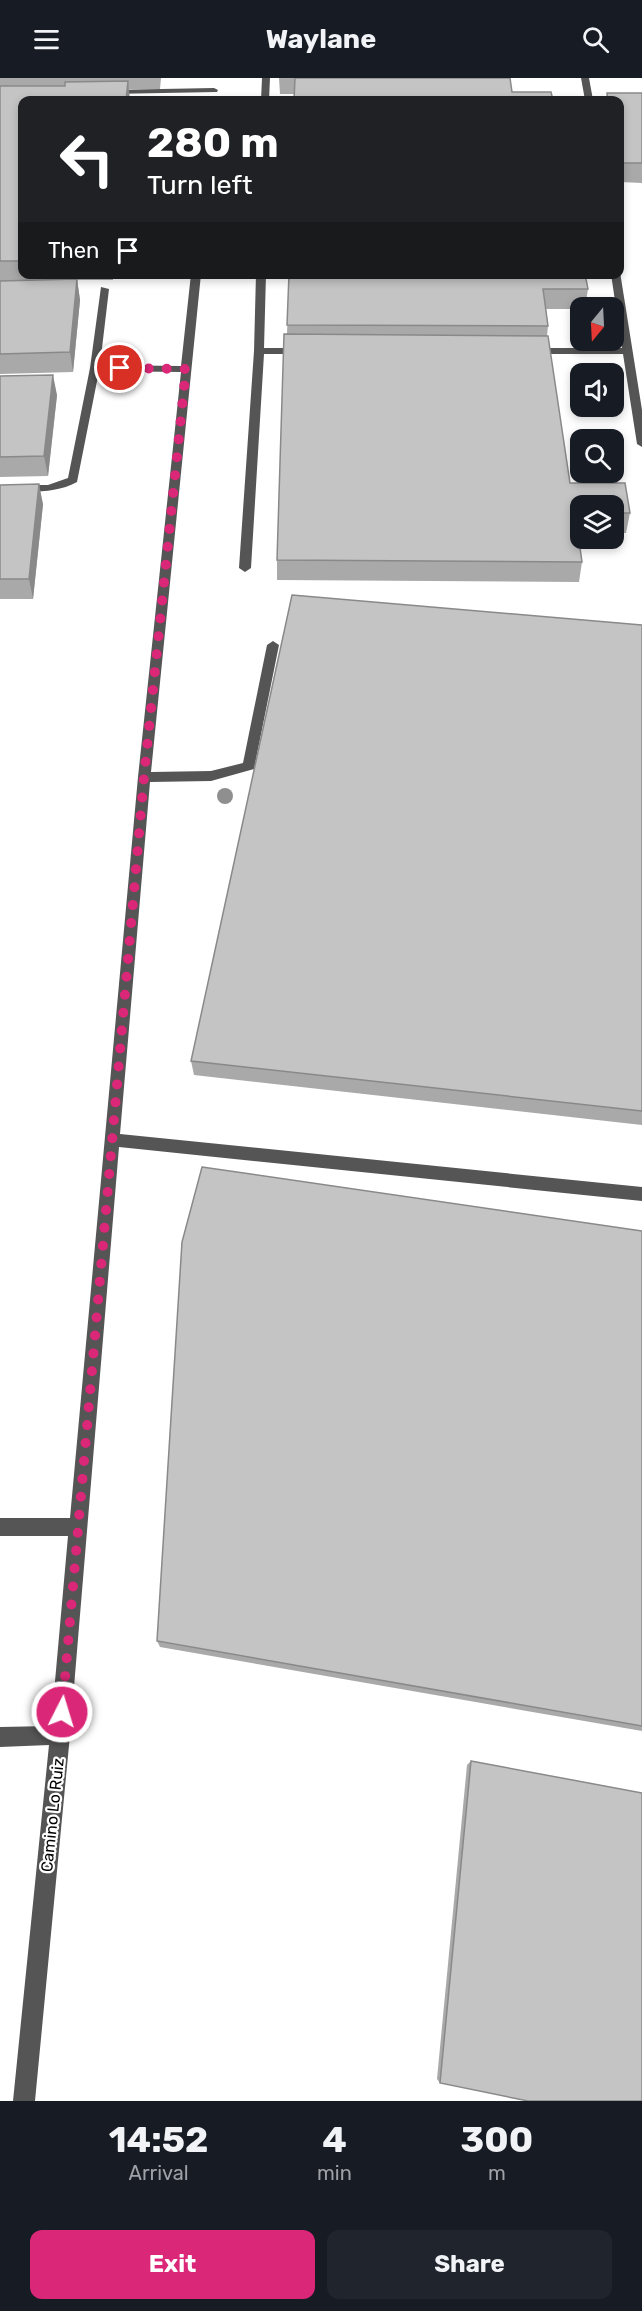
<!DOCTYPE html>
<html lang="en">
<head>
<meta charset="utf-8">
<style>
  :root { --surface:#171b24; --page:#20242c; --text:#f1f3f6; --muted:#9ea1a6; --accent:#db2777 }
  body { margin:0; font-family:Rubik,sans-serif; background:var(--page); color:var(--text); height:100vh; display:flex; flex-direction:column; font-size:22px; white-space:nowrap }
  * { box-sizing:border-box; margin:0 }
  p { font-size:20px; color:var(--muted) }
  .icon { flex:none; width:33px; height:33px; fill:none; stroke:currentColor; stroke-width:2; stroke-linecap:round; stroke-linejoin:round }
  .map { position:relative; height:2023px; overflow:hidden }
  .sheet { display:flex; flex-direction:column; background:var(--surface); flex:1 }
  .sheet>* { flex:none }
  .guide { position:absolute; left:18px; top:18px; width:606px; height:183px; border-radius:12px; box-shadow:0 3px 9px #0003; background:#202124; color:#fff; overflow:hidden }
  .needle { width:39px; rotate:198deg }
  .buttons { position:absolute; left:570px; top:219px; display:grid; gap:12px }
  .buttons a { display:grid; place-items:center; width:54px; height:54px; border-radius:12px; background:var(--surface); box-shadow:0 3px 9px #0003; font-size:30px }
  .pin { position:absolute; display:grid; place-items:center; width:51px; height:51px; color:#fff; margin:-26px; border:3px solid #fff; border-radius:50%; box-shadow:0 2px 6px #0007 }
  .me { position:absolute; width:66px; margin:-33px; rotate:5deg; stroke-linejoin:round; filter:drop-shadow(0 0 4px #0008) }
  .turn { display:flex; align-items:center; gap:21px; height:126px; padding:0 30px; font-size:27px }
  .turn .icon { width:78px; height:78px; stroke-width:2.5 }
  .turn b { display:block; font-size:42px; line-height:51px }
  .then { display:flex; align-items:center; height:57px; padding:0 30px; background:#0003; gap:12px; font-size:22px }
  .eta { display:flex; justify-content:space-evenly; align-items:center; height:102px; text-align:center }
  .eta b { font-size:36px; font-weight:700; line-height:42px }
  .action { display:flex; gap:12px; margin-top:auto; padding:12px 30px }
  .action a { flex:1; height:69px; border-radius:12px; background:var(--accent); color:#fff; font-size:24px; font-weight:700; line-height:69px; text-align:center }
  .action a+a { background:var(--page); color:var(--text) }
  header { display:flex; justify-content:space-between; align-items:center; height:78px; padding:0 30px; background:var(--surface); font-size:27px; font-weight:700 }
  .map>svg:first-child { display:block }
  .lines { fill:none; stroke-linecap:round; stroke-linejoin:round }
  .minor { fill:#555; fill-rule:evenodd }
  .tree { fill:#8f8f8f }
  .wall { fill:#a9a9a9 }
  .shaded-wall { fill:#898989 }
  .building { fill:#c4c4c4; stroke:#898989; stroke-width:1.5 }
  .route { stroke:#db2777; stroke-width:10; stroke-dasharray:0 18 }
  .labels { text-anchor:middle; stroke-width:4.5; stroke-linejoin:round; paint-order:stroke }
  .street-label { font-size:16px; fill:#000; stroke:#fff }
</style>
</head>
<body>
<header><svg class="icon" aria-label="menu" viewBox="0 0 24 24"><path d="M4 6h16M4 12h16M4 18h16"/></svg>Waylane<svg class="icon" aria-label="search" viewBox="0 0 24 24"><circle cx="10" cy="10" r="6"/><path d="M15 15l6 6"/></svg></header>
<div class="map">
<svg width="642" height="2023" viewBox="0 0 642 2023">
  <rect width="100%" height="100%" fill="#fff"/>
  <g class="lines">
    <g class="minor">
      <polygon points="262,0 270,0 269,22 261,22"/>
      <polygon points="581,0 589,0 593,22 585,22"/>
      <polygon points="214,10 218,12 217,14 109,16 105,14 109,12"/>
      <polygon points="620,194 642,332 642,369 637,366 623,276 532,276 527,273 532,270 622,270 611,196 620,196"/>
      <path d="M191,196H201L151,694L211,693L243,685L267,567L273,563L279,567L254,691L211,703L150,704L120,1056L642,1109V1123L119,1069L70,1657L35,2023H13L49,1667L0,1669V1649L51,1648L68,1458H0V1440H70L138,699L181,294L99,293L77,404C53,417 26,413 0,413V407H48L68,400L90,290L101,209L109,211L100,287L181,288Z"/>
      <polygon points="256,196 266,196 264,270 304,270 309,273 304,276 264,276 251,490 245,494 239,490 254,273"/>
    </g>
  </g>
  <circle class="tree" cx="225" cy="718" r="8"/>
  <g class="wall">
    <polygon points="0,0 161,0 160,11 129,11 22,22 22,196 113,196 113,202 77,202 80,222 73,294 0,296"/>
    <polygon points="279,0 510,0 294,16 280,16"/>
    <polygon points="607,15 642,15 642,105 620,104 620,22 606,22"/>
    <polygon points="289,196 588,211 585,230 580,230 580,231 546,231 548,248 547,258 570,405 630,435 626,455 614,455 614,428 580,428 580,455 578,455 582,484 579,504 277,502 277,482 287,256"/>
    <polygon points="0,298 57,317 48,398 0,399"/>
    <polygon points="0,407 43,426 33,521 0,521"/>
    <polygon points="642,547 642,1047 194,997 191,983"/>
    <polygon points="642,1153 642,1653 160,1569 157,1563"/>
    <polygon points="471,1683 440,2005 437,2001 467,1687"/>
  </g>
  <g class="shaded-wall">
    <polygon points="128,3 130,22 126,22"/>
    <polygon points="77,201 80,222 73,294 70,274"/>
    <polygon points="53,297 57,317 48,398 44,378"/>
    <polygon points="39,406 43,426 33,521 29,501"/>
  </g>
  <g class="building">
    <polygon points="295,0 510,0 512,14 551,14 553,22 294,22"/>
    <polygon points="128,3 126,22 22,22 22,183 0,183 0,8 65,8 65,4"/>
    <polygon points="607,15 642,15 642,85 620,85 620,22 608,22"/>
    <polygon points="289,196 585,196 588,211 543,211 548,248 287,247"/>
    <polygon points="77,201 70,274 0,276 0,203"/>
    <polygon points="284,256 548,258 570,405 625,405 630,435 614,435 614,428 580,428 580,434 575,434 582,484 277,482"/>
    <polygon points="53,297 44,378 0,379 0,298"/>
    <polygon points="39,406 29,501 0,501 0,407"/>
    <polygon points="292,517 642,547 642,1033 191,983"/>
    <polygon points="202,1089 642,1153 642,1648 157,1563 182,1164"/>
    <polygon points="471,1683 642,1715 642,2023 528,2023 440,2005"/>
  </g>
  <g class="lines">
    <polyline class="route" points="62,1634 144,699 186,291 120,290"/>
  </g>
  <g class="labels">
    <g class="street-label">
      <text transform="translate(52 1737) rotate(-84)" y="6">Camino Lo Ruiz</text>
    </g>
  </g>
</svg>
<div class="buttons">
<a><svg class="needle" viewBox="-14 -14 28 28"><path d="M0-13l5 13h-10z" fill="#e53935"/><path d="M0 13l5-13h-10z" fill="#9ea1a6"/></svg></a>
<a><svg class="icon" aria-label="sound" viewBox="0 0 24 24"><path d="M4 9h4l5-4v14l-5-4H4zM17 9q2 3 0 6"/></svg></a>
<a><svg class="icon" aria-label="search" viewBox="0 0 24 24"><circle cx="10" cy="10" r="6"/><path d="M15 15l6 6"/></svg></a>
<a><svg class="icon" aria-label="layers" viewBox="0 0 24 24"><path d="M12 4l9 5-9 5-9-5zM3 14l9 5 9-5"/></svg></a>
</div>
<div class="pin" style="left:120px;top:290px;background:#d93025"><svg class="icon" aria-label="arrive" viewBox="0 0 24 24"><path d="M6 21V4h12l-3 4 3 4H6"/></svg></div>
<svg class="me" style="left:62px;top:1634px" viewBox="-20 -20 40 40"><circle r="17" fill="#db2777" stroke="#fff" stroke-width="3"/><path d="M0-11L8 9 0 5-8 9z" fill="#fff"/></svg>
<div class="guide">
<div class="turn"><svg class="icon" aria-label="left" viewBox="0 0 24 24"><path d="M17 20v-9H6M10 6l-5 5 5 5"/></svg><div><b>280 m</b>Turn left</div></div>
<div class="then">Then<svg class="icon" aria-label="arrive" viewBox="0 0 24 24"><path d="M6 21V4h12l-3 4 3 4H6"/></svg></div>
</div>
</div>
<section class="sheet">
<div class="eta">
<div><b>14:52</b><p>Arrival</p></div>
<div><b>4</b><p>min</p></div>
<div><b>300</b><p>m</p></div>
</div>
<div class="action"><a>Exit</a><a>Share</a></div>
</section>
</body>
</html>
